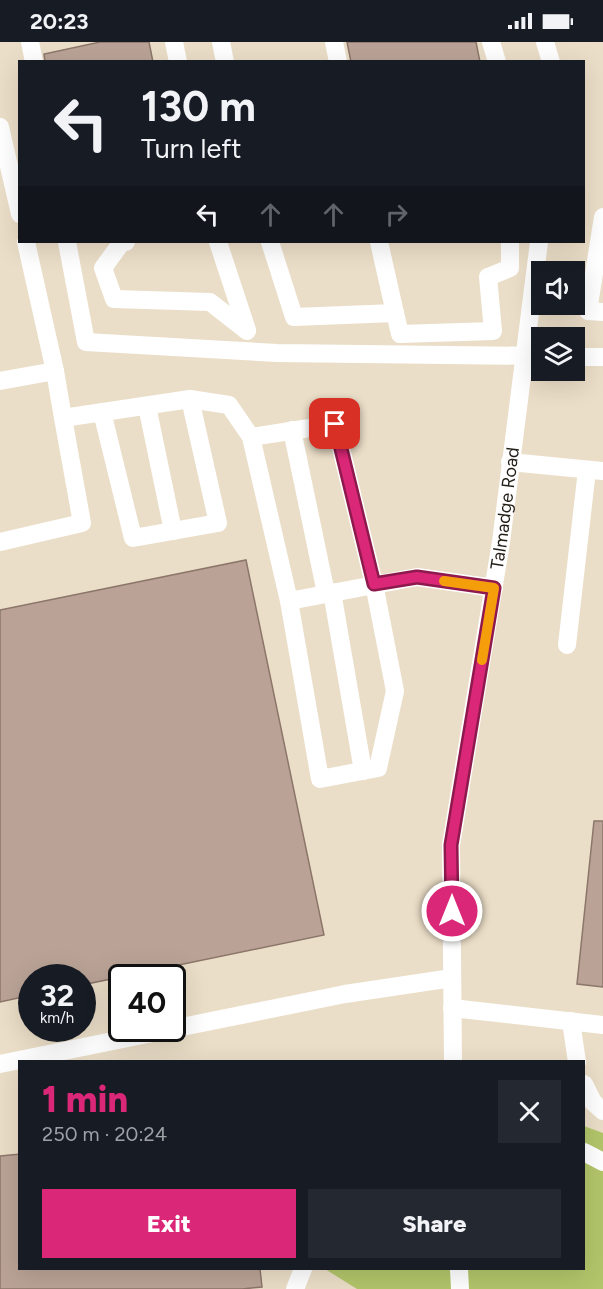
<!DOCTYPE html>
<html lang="en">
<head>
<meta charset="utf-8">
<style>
  :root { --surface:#171b24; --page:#242831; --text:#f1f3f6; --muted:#9ea1a6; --accent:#db2777 }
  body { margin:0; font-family:Figtree,sans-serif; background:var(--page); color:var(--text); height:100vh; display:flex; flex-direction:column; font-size:22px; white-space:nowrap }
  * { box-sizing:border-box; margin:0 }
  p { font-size:20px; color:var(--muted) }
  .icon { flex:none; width:33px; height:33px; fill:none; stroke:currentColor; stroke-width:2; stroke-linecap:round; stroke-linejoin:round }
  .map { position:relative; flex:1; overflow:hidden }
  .sheet { position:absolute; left:18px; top:1018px; width:567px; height:210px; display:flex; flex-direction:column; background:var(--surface); border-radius:0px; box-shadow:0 6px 24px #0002 }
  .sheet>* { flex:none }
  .banner { position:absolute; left:18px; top:18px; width:567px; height:183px; border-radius:0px; box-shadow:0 6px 24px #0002; background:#171b24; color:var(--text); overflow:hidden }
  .fabs { position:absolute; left:531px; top:219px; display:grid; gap:12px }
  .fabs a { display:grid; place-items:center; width:54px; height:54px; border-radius:0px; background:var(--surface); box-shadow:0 6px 24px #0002; font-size:30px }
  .speed { position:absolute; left:18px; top:922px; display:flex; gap:12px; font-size:30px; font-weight:700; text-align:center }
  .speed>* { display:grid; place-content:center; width:78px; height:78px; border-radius:50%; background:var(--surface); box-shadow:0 6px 24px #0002; line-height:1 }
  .speed small { font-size:15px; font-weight:400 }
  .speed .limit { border:3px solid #111; border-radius:9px; background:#fff; color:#111 }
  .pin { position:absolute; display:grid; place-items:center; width:51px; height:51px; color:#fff; margin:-26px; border-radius:12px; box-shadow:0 3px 9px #0006 }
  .me { position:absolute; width:66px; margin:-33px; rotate:0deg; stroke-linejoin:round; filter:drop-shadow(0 0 4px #0008) }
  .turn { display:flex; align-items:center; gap:21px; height:126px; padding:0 24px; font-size:27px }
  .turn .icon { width:78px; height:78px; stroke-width:2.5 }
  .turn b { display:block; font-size:42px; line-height:51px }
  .lanes { display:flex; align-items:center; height:57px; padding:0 24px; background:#0003; justify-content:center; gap:30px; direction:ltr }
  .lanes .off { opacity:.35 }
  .round { display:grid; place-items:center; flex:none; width:63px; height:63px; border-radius:0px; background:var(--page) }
  .summary { display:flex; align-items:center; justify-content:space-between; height:102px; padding:0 24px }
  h1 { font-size:36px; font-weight:800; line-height:45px; color:var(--accent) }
  .cta { display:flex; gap:12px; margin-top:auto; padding:12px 24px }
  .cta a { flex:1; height:69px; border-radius:0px; background:var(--accent); color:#fff; font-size:24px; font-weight:800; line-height:69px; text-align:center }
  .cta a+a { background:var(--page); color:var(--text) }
  .status { display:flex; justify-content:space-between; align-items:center; height:42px; padding:0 30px; background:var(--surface); direction:ltr }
  .status svg { height:16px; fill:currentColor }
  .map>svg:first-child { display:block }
  .green { fill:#b2c56a }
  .building { fill:#baa396; stroke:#8c766a; stroke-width:1.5 }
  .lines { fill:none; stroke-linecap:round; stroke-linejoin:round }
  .minor { stroke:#fff; stroke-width:18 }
  .route-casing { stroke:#8e194d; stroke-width:15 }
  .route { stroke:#db2777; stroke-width:10 }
  .slow { stroke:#f59e0b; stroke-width:10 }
  .labels { text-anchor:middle; stroke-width:5; stroke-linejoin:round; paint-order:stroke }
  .street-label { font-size:18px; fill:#221e16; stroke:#fff }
</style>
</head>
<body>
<div class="status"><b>20:23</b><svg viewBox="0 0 49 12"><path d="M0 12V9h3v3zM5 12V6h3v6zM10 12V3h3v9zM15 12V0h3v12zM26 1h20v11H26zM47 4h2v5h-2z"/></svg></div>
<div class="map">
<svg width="603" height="1247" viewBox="0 0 603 1247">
  <rect width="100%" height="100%" fill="#ebdec8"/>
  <polygon class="green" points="584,1084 603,1091 603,1247 357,1247 325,1227 584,1227"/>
  <g class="building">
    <polygon points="100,0 149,0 153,20 45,20 44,12"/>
    <polygon points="347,0 476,0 480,20 351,20"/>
    <polygon points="246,518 324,893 82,943 82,936 32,936 32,953 0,960 0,568"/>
    <polygon points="594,779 603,779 603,945 577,942"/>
    <polygon points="20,1112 20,1227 260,1227 262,1245 242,1247 0,1247 0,1114"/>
  </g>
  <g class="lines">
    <g class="minor">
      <polyline points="30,0 34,20"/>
      <polyline points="174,0 178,20"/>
      <polyline points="221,0 225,20"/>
      <polyline points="334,0 338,20"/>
      <polyline points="491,0 497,20"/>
      <polyline points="545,0 551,20"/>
      <polyline points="0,85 20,172"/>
      <polyline points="603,175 588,269 603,270"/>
      <polyline points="67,200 86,300 277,311 542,314"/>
      <polyline points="126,200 122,200 103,226 114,257 210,260 247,289"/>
      <polyline points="218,200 247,288"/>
      <polyline points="270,200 294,275 395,271 379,200"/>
      <polyline points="395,271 400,292 493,289 488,235 510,226 510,200"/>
      <polyline points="574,315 603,315"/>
      <polyline points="55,329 63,376 190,357 229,363 251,395 289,559 320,737 378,726 395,649 374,542 335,382 251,395"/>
      <polyline points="0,339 55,329 26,200"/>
      <polyline points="147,364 173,489"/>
      <polyline points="102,370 133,496 218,481 190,357"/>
      <polyline points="292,388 326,551"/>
      <polyline points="510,420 603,429"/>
      <polyline points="0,500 82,481 63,376"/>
      <polyline points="332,550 363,729"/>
      <polyline points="289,559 417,535 494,546"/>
      <polyline points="567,603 587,428"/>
      <polyline points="452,966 603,983"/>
      <polyline points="571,979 577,1020"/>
      <polyline points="172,987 345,952 452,936"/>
      <path id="s1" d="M453,1020L451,803L501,500L539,200"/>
      <polyline points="0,1022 172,987"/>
      <polyline points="584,1042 593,1060 603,1069"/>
      <polyline points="584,1110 603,1120"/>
      <polyline points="459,1227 460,1247"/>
      <polyline points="295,1247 303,1227"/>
    </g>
  </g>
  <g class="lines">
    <defs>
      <polyline id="route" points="335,382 374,542 417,535 494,546 451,803 452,869"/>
    </defs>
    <use href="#route" class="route-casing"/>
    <use href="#route" class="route"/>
    <polyline class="slow" points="444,539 494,546 482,618"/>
  </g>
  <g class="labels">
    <g class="street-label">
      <text dy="6" stroke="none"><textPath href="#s1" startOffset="558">Talmadge Road</textPath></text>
    </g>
  </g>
</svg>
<div class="fabs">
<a><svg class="icon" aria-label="sound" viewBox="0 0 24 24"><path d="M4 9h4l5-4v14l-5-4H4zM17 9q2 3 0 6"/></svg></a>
<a><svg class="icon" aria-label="layers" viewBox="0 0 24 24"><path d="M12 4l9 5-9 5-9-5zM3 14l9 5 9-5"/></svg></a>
</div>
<div class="speed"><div>32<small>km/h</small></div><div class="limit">40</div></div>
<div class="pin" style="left:335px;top:382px;background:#d93025"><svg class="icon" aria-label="arrive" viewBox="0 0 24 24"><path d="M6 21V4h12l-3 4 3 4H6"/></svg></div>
<svg class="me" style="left:452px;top:869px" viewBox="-20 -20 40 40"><circle r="17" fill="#db2777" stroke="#fff" stroke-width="3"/><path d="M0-11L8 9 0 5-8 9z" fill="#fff"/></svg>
<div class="banner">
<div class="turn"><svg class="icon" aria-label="left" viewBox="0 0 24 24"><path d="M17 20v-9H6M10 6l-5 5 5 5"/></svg><div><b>130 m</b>Turn left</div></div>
<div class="lanes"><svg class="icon" aria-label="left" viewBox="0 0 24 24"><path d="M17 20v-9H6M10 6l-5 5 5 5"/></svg><svg class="icon off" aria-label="ahead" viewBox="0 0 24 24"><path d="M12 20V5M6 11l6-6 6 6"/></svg><svg class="icon off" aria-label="ahead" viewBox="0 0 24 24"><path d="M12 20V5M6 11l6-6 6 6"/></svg><svg class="icon off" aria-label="right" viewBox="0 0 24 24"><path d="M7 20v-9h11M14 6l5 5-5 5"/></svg></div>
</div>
<section class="sheet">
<div class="summary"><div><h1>1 min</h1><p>250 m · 20:24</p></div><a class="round"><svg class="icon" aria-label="close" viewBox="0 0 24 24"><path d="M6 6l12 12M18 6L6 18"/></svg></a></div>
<div class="cta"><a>Exit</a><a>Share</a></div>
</section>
</div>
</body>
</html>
